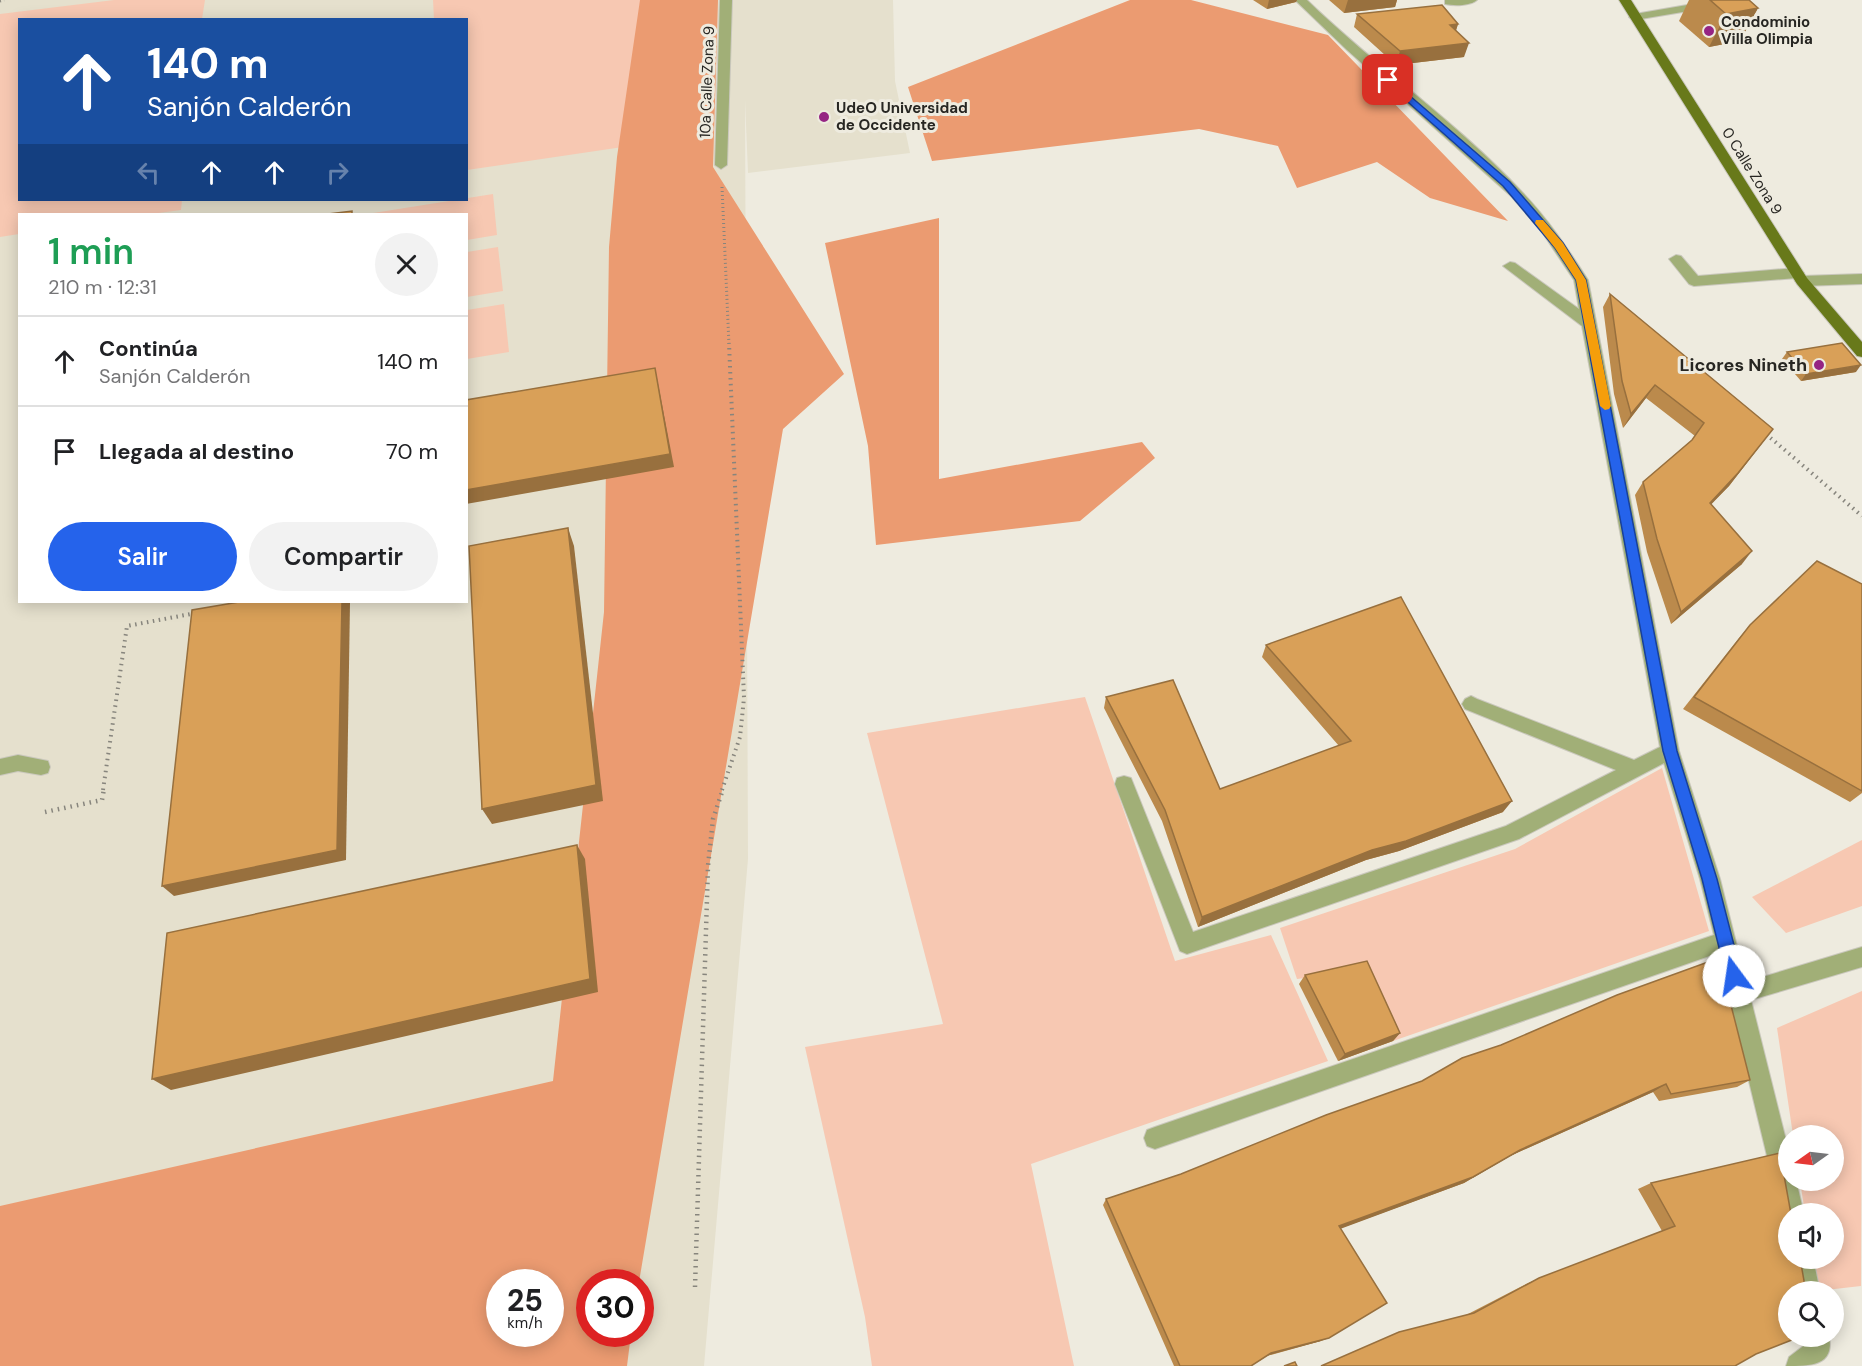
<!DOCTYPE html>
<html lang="es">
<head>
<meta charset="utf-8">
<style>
  :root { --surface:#fff; --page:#f2f2f2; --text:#202124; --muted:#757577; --line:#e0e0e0; --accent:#2563eb }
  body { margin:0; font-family:"DM Sans",sans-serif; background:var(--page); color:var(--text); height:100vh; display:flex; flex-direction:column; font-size:22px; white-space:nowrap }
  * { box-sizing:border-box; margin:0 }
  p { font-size:20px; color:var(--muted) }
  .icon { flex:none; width:33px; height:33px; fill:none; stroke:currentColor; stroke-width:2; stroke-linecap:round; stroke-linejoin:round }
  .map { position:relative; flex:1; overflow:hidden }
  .drawer { position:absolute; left:18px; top:213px; width:450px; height:390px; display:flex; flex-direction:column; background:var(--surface); border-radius:0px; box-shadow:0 3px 15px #0003 }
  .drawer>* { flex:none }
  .hud { position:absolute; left:18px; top:18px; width:450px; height:183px; border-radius:0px; box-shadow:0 3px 15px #0003; background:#1a4fa0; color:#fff; overflow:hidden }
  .needle { width:39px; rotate:256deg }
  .controls { position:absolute; left:1778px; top:1125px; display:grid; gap:12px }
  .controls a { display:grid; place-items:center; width:66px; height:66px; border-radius:50%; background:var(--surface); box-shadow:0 3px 15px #0003; font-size:30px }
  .speed { position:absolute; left:486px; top:1269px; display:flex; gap:12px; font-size:30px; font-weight:700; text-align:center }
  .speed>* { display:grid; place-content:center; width:78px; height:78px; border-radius:50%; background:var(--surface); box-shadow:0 3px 15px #0003; line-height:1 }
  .speed small { font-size:15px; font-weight:400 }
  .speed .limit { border:9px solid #d22; background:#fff; color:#111 }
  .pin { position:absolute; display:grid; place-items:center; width:51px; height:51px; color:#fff; margin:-26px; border-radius:12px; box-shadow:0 3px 9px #0006 }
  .me { position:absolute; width:66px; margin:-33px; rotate:346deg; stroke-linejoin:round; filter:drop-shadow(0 0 4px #0008) }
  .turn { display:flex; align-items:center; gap:21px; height:126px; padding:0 30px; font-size:27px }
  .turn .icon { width:78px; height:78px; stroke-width:2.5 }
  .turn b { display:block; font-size:42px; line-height:51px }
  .lanes { display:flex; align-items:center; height:57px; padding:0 30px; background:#0003; justify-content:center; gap:30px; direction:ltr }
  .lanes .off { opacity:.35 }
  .round { display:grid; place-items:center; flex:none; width:63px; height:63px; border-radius:32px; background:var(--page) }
  .headline { display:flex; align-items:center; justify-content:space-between; height:102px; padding:0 30px }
  h1 { font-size:36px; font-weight:600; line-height:45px; color:#1e9e55 }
  .action { display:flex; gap:12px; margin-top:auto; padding:12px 30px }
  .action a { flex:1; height:69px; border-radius:36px; background:var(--accent); color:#fff; font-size:24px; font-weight:600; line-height:69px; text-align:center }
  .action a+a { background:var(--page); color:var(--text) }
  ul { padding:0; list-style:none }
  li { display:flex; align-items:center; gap:18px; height:90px; padding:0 30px; border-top:2px solid var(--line) }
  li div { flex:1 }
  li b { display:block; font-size:22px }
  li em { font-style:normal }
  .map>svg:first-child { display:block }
  .built { fill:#e5e0cd; fill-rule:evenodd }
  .green { fill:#f7c8b2 }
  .forest { fill:#eb9b71; fill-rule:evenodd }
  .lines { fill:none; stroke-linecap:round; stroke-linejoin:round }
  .minor-casing { stroke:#cac8bd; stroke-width:2 }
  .major-casing { stroke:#cac8bd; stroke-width:2 }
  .path-far2 { stroke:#87857d; stroke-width:3; stroke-dasharray:1 3; stroke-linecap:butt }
  .path-far1 { stroke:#87857d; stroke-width:4; stroke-dasharray:1.5 4.5; stroke-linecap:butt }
  .path { stroke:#87857d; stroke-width:4.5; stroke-dasharray:1.5 5; stroke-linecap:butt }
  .minor { fill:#a1af77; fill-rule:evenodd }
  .major { fill:#68791a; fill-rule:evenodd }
  .wall { fill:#bb8a4c }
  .shaded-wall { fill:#98703e }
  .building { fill:#d9a058; stroke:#98703e; stroke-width:1.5 }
  .route { fill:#2563eb; stroke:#184099; stroke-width:1.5 }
  .slow { fill:#f59e0b }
  .poi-dot { fill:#952483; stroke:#eeebdf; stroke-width:2 }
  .labels { text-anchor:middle; stroke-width:6; stroke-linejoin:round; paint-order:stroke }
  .far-poi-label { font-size:15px; font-weight:bold; fill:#272622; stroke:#eeebdf; text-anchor:start }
  .far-street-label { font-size:15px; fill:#272622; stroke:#eeebdf }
  .poi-label { font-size:18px; font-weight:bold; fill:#272622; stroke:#eeebdf; text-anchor:end }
</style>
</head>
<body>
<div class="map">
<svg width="1862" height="1366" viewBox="0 0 1862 1366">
  <rect width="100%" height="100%" fill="#eeebdf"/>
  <path class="built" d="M0,0H893L895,81L910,153L748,173L745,100L748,859L704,1366H0ZM20,20H466V200H20ZM20,214H466V602H20ZM500,1282H550V1334H500ZM590,1282H640V1334H590Z"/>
  <g class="green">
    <polygon points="114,0 205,0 202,19 20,20 20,200 182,200 181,210 151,214 20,214 19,234 0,237 0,14"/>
    <polygon points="433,0 659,0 697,136 467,170 466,20 434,19"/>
    <polygon points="493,194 497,235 467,240 466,214 367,214"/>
    <polygon points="498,247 503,291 467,297 467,252"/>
    <polygon points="504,304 509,352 467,359 467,310"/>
    <polygon points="1085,697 1175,961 1271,935 1328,1061 1031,1164 1074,1366 872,1366 865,1317 805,1047 943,1024 867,733"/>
    <polygon points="1662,768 1709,931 1393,1041 1360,971 1297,979 1280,928 1515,849"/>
    <polygon points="1862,840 1862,906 1786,933 1752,897"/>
    <polygon points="1862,991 1861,1286 1817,1291 1812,1259 1833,1258 1833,1214 1805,1213 1800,1181 1833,1180 1833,1136 1793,1135 1777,1028"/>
  </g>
  <g class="forest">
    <path d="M640,0H718L713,167L844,374L783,429L639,1282H590V1334H631L627,1366H0V1206L553,1081L604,612L609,247L617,157ZM500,1282H550V1334H500Z"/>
    <polygon points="1130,0 1191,0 1328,35 1508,221 1430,198 1377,162 1297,188 1278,146 1199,129 932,161 908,87"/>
    <polygon points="939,218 939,479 1142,442 1155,458 1080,521 876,545 868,446 825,243"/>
  </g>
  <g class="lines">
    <defs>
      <g id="minor">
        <polygon points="720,0 732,0 727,165 721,169 715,165"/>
        <path d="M1295,0H1307C1376,67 1457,122 1522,192C1548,219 1568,249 1588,280L1679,751L1720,879L1746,982L1862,947V967L1751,1000L1788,1148V1180H1796L1804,1214H1788V1224L1781,1214L1718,953L1155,1149L1147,1146L1144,1138L1147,1130L1155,1127L1714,935L1700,879L1664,763L1519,839L1187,954L1180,951L1115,784L1117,778L1124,776L1131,778L1193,932L1506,826L1616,770L1465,709L1462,704L1465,699L1471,696L1477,699L1634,760L1660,747L1582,326L1503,266L1510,262L1515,263L1579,309L1574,280L1542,232L1512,197L1347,50Z"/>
        <path d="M1445,0H1477C1470,6 1454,6 1445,4Z"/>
        <polygon points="1716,0 1742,0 1736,3 1635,20 1629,17 1635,14"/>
        <polygon points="1676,255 1681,256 1698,276 1797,268 1804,273 1797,278 1694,286 1689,284 1669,259"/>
        <polygon points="1862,274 1862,284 1802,286 1795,281 1802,276"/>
        <polygon points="18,755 48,761 50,767 48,773 41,775 18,771 0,775 0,759"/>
        <polygon points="1789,1258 1813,1258 1820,1292 1796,1292"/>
        <path d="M1805,1336H1829C1835,1366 1810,1366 1786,1366L1789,1357L1806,1344Z"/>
      </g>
      <polygon id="major" points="1619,0 1631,0 1807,278 1862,342 1862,357 1857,356 1797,284"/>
    </defs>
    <use href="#minor" class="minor-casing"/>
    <use href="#major" class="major-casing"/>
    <g class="path-far2">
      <polyline points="0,1 4,0"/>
      <polyline points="722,187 729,345"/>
    </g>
    <g class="path-far1">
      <polyline points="1766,434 1862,516"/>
      <polyline points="103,790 127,626 196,613"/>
      <polyline points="722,790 740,737 744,698 729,343"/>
    </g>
    <g class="path">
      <polyline points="45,812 102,800 104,789"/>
      <polyline points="695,1287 708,866 713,819 723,789"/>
    </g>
    <use href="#minor" class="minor"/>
    <use href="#major" class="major"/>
  </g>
  <g class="wall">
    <polygon points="1253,0 1297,0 1296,2 1267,9"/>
    <polygon points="1329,0 1397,0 1395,7 1344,13"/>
    <polygon points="1689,0 1749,0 1758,8 1740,41 1709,47 1679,21"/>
    <polygon points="1357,14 1458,24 1456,30 1464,57 1396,65 1354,27"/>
    <polygon points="1610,294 1773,429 1729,486 1711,504 1742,564 1671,624 1647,552 1635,495 1643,482 1692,440 1695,436 1646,398 1623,428 1614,394 1603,307"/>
    <polygon points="1787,352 1856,372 1801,381 1782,359"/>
    <polygon points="1862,584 1862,793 1850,802 1683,709 1739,638 1750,625"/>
    <polygon points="1266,645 1503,812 1399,851 1366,860 1198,927 1162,821 1104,708 1106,697 1220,789 1339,746 1262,657"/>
    <polygon points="1305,975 1400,1033 1393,1041 1338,1061 1299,984"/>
    <polygon points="1750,1080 1737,1087 1659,1101 1653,1092 1510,1156 1464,1183 1341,1228 1321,1341 1267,1356 1251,1366 1174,1366 1103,1205 1106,1199 1181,1174 1422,1081"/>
    <polygon points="1651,1183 1756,1354 1468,1314 1528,1283 1662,1231 1638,1189"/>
  </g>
  <g class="shaded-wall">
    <polygon points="1269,0 1297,0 1296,2 1267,9"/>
    <polygon points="1348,0 1397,0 1395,7 1344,13"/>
    <polygon points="1758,8 1740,41 1709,47 1726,14"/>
    <polygon points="1458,24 1454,37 1450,25"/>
    <polygon points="1469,43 1464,57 1396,65 1400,51"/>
    <polygon points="1861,365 1856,372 1801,381 1806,374"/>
    <polygon points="655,368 674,467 466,504 466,490"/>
    <polygon points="1655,385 1646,398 1623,428 1631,414"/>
    <polygon points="1773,429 1729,486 1700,516 1710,503"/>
    <polygon points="568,528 574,546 603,801 492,824 482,809"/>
    <polygon points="1752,551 1742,564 1671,624 1681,612"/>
    <polygon points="342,602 350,602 346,860 174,896 162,886"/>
    <polygon points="1512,801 1503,812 1399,851 1366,860 1198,927 1202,917 1372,850"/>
    <polygon points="577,845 585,859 598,992 171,1090 152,1079"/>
    <polygon points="1400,1033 1393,1041 1338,1061 1345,1054"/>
    <polygon points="1666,1084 1653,1092 1510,1156 1464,1183 1332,1232 1339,1226 1520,1150"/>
    <polygon points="1329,1338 1321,1341 1265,1356 1271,1353"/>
  </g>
  <g class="building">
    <polygon points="1710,0 1749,0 1758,8 1726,14"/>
    <polygon points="1442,5 1458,24 1450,25 1469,43 1400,51 1357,14"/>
    <polygon points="352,211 352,214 328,214"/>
    <polygon points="1610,294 1773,429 1738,473 1710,503 1752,551 1681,612 1657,539 1643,482 1692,440 1704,423 1655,385 1631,414 1622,381"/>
    <polygon points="1842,343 1861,365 1806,374 1787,352"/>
    <polygon points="655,368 670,454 466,490 466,400"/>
    <polygon points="568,528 596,785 482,809 469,546"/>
    <polygon points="1817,561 1862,584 1862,791 1694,697 1750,625"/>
    <polygon points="1401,597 1512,801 1406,841 1372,850 1202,917 1165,810 1106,697 1173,680 1220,789 1351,741 1266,645"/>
    <polygon points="239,602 342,602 337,850 162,886 192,610"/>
    <polygon points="577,845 590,979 152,1079 167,933"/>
    <polygon points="1719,958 1750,1080 1671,1094 1666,1084 1520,1150 1473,1177 1339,1226 1387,1303 1329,1338 1271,1353 1251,1366 1180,1366 1106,1199 1181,1174 1326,1115 1422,1081 1462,1058 1501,1045 1617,995"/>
    <polygon points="1367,961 1400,1033 1345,1054 1305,975"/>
    <polygon points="1780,1153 1791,1214 1788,1214 1788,1258 1800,1258 1806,1292 1788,1292 1788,1336 1802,1336 1756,1354 1735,1366 1321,1366 1399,1332 1474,1313 1539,1278 1675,1226 1651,1183"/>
    <polygon points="1295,1362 1297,1366 1284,1366"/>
  </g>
  <polygon class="route" points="1388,77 1510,182 1563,243 1586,280 1677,751 1717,879 1742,976 1739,982 1734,984 1728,982 1726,976 1702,879 1663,751 1576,280 1555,248 1503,186 1384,81 1383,80"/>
  <polygon class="slow" points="1536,220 1543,220 1563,243 1586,280 1611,406 1609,409 1605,410 1600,406 1576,280 1555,248 1535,223"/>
  <g class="poi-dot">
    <circle cx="1709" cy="31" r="6"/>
    <circle cx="824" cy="117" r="6"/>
    <circle cx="1819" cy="365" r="6"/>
  </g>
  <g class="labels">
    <g class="far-poi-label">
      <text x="1721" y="27">Condominio<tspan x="1721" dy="17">Villa Olimpia</tspan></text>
      <text x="836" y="113">UdeO Universidad<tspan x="836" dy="17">de Occidente</tspan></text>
    </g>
    <g class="far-street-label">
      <text transform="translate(707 82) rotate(-88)" y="5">10a Calle Zona 9</text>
      <text transform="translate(1752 171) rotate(58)" y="5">0 Calle Zona 9</text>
    </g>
    <g class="poi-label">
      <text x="1807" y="371">Licores Nineth</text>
    </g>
  </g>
</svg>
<div class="controls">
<a><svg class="needle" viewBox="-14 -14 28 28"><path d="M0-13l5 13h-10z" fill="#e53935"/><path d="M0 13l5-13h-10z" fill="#757577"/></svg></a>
<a><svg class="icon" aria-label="sound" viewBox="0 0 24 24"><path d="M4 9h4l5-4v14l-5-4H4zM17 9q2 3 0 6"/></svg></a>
<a><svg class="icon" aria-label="search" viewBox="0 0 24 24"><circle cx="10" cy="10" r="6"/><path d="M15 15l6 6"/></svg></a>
</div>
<div class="speed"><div>25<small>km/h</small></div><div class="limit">30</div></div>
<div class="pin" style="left:1388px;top:80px;background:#d93025"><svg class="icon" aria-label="arrive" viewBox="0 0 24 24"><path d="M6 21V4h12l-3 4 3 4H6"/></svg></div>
<svg class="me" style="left:1734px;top:976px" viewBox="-20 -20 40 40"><circle r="19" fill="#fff"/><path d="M0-13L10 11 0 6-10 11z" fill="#2563eb"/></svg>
<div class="hud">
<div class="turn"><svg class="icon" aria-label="ahead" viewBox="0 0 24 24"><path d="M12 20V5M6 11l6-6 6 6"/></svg><div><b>140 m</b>Sanjón Calderón</div></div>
<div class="lanes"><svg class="icon off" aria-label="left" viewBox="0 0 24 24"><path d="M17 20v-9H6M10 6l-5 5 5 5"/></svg><svg class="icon" aria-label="ahead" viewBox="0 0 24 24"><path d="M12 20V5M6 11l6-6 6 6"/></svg><svg class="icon" aria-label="ahead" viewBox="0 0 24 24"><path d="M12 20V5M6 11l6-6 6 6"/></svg><svg class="icon off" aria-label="right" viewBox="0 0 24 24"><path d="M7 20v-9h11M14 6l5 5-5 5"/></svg></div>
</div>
<section class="drawer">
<div class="headline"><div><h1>1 min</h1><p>210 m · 12:31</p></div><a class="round"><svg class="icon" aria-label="close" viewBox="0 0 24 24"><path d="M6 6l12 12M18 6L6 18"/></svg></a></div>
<ul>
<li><svg class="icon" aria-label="ahead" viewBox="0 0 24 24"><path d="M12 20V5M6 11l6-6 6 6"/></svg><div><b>Continúa</b><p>Sanjón Calderón</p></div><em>140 m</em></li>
<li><svg class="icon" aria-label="arrive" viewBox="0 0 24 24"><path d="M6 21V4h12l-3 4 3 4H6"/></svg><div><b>Llegada al destino</b></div><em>70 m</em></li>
</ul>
<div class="action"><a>Salir</a><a>Compartir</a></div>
</section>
</div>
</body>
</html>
